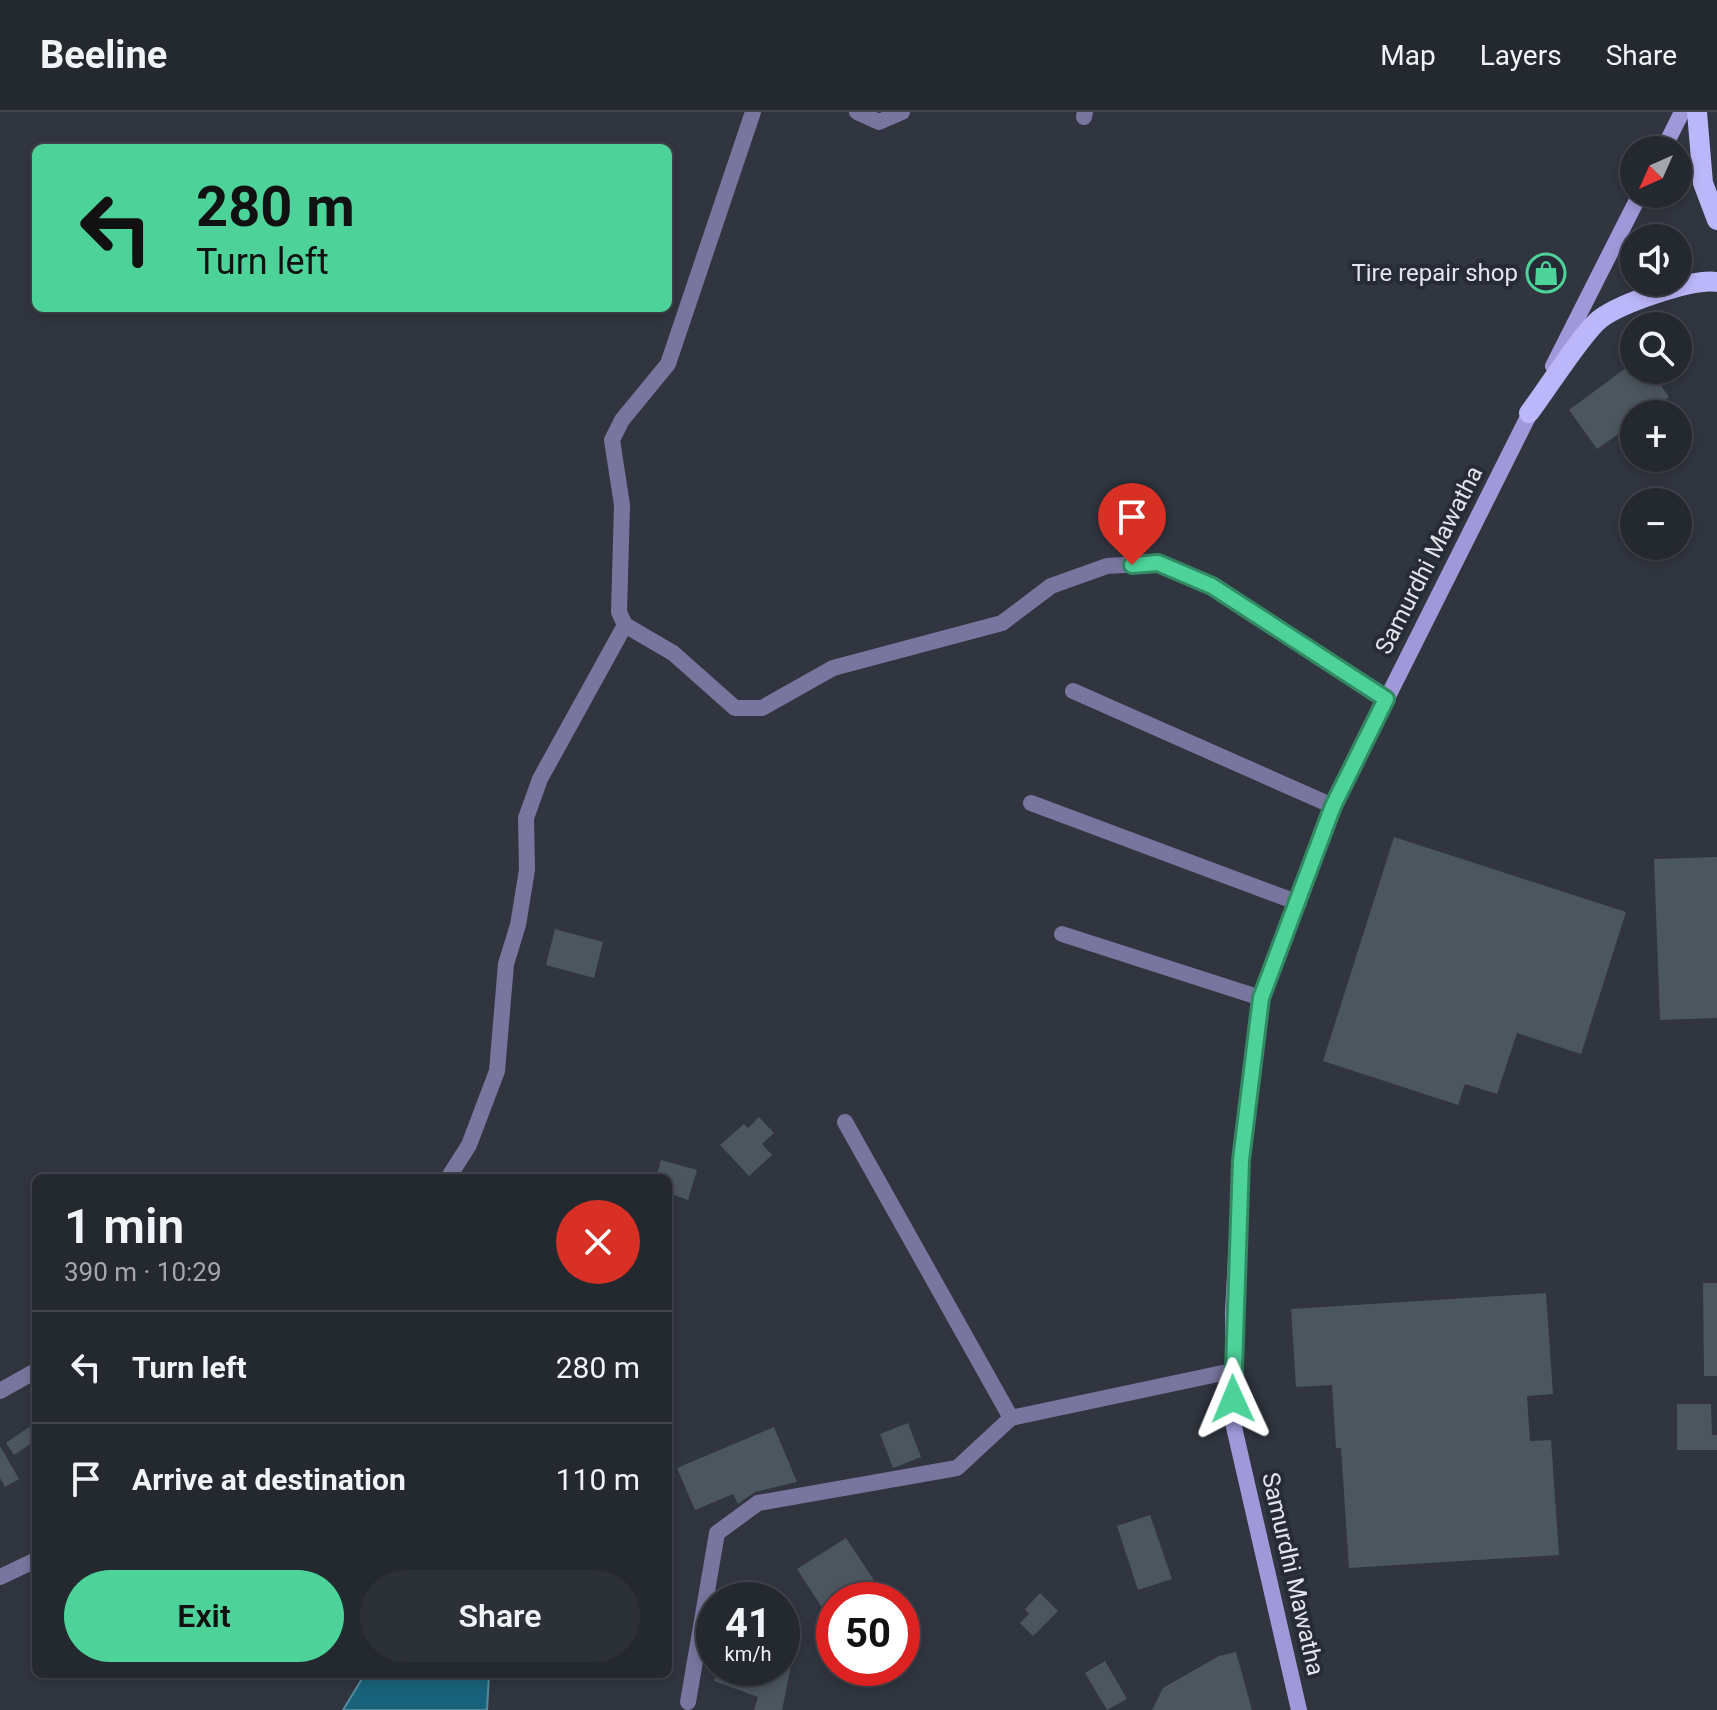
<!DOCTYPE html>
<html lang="en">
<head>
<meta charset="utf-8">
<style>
  :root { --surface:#24282f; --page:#2c3037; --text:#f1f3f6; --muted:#a3a6aa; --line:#41444b; --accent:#4dd39a }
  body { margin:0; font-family:Roboto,sans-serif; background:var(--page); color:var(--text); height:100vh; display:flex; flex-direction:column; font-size:30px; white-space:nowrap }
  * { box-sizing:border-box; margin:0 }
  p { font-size:26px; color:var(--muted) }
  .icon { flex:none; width:44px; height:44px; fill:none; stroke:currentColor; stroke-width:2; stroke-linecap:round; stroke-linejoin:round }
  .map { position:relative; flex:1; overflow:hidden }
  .panel { position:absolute; left:32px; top:1062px; width:640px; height:504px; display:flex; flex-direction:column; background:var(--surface); border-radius:12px; box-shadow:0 4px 12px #0003,0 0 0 2px var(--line) }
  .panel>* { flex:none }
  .top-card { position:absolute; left:32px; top:32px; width:640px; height:168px; border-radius:12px; box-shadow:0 4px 12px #0003,0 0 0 2px var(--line); background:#4dd39a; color:#111; overflow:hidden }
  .needle { width:52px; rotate:225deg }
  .fabs { position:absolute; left:1620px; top:24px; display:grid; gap:16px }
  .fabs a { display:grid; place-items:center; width:72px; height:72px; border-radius:50%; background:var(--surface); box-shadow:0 4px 12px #0003,0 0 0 2px var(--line); font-size:40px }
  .speed { position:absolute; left:696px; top:1470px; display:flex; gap:16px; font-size:40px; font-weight:700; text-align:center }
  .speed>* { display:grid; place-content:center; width:104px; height:104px; border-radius:50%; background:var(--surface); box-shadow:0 4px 12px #0003,0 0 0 2px var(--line); line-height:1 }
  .speed small { font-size:20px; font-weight:400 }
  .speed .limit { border:12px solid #d22; background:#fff; color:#111 }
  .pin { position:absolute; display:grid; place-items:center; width:68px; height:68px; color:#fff; margin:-82px -34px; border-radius:50% 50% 50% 0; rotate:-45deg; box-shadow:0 0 8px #0007 }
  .pin .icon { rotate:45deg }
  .me { position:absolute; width:88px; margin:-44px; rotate:359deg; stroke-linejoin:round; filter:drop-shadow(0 0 6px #0008) }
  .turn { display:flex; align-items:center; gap:28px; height:168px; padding:0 32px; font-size:36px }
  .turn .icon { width:104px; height:104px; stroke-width:2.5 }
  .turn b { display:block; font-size:56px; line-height:68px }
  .round { display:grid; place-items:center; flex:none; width:84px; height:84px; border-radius:42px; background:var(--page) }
  .summary { display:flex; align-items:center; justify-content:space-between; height:136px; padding:0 32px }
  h1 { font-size:48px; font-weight:600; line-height:60px }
  .cta { display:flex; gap:16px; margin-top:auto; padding:16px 32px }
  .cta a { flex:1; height:92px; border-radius:48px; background:var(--accent); color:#111; font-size:32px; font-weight:600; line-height:92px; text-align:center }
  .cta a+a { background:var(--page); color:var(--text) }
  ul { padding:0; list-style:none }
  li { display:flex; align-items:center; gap:24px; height:112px; padding:0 32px; border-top:2px solid var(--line) }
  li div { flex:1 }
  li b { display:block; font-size:30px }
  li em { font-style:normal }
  header { display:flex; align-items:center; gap:48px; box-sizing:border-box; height:112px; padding:0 40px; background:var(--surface); border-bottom:2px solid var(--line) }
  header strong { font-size:38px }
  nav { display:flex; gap:44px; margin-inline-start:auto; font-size:28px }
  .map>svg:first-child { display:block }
  .water { fill:#18637b; stroke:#558a9d; stroke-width:2 }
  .building { fill:#4c565f }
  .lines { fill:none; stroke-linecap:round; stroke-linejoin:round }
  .minor { stroke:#79759e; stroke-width:16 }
  .secondary { stroke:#9f99da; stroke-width:16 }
  .primary { stroke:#bcb7fa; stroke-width:20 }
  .route-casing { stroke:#328964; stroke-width:20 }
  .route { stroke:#4dd39a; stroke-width:14 }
  .labels { text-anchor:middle; stroke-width:8; stroke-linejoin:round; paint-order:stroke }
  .poi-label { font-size:24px; fill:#e2e5ec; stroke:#262b35; text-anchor:end }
  .street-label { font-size:24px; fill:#e2e5ec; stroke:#262b35 }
</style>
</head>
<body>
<header>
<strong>Beeline</strong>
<nav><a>Map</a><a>Layers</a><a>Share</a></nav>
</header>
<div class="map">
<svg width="1717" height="1598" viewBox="0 0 1717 1598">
  <rect width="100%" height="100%" fill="#30353f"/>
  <polygon class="water" points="365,1562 489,1562 487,1598 343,1598"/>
  <g class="building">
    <polygon points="1634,250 1634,258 1650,258 1669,285 1646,302 1634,302 1634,311 1597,337 1569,298"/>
    <polygon points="1394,725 1626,800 1581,942 1517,921 1497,982 1465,972 1458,993 1323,949"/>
    <polygon points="1717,745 1717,906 1660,908 1654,747"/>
    <polygon points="555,817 603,830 594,866 546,853"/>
    <polygon points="759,1005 774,1021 762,1032 772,1043 749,1064 720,1033 744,1012 748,1016"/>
    <polygon points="661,1048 697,1058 688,1088 668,1081 668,1066 656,1066"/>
    <polygon points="1703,1171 1717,1171 1717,1264 1704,1264"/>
    <polygon points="1546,1181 1553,1282 1527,1284 1530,1329 1551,1328 1559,1443 1349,1456 1341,1336 1336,1336 1332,1273 1296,1275 1291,1197"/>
    <polygon points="1677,1292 1711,1292 1712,1323 1717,1323 1717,1338 1677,1338"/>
    <polygon points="908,1311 921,1345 893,1356 880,1322"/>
    <polygon points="29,1315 36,1328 14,1343 6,1331"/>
    <polygon points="774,1315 797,1370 755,1380 738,1392 733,1382 695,1398 677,1356"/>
    <polygon points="0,1334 19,1367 5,1375 0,1366"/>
    <polygon points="1150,1403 1172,1467 1138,1478 1117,1414"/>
    <polygon points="846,1426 878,1474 856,1488 834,1488 834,1514 797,1457"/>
    <polygon points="1040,1481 1058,1499 1033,1524 1020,1511 1029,1502 1025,1497"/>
    <polygon points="782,1518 797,1525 782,1598 754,1598 758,1585 714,1569 720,1556 782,1556"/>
    <polygon points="1236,1540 1252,1598 1152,1598 1163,1576 1219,1544"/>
    <polygon points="1105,1549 1127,1587 1107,1598 1085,1561"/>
  </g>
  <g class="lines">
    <g class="minor">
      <polyline points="753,0 668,252 622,308 612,328 622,393 619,500 625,513 673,541 735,596 762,596 833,556 1002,511 1051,474 1107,454 1158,451 1212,474 1386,587"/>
      <polyline points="857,0 879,10 902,0"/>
      <polyline points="1084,5 1085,0"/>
      <polyline points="1073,579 1333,694"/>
      <polyline points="1031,691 1299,791"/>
      <polyline points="1062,822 1261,886"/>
      <polyline points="845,1010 1011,1306"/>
      <polyline points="448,1066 469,1033 497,959 506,852 518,813 527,758 526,706 540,667 625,513"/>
      <polyline points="0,1279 32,1261"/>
      <polyline points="0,1465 36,1448"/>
      <polyline points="688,1590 717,1421 758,1391 957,1356 1011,1306 1232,1259"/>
    </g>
    <g class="secondary">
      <polyline points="1663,38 1682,0"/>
      <polyline points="1553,254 1640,82"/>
      <polyline points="1299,1598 1234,1315 1233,1201 1241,1048 1261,886 1333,694 1534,293"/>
    </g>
    <g class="primary">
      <polyline points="1697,0 1703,71 1717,108"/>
      <path d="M1529,301C1546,279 1582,221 1600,207C1621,191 1693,166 1717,170"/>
    </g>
  </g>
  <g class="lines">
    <defs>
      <polyline id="route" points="1132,453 1158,451 1212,474 1386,587 1333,694 1261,886 1241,1048 1233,1287"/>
    </defs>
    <use href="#route" class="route-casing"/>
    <use href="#route" class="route"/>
  </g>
  <defs>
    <symbol id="shop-ring" viewBox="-11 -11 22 22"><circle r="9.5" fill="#262b35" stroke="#4dd39a" stroke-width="1.5"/><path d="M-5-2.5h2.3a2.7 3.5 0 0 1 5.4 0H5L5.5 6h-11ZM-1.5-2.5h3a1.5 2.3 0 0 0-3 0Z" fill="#4dd39a"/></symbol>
  </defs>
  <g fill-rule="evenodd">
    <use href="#shop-ring" x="1524" y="139" width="44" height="44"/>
  </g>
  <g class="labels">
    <g class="poi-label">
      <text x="1518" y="169">Tire repair shop</text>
    </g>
    <g class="street-label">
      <text transform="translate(1429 448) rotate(-63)" y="8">Samurdhi Mawatha</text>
      <text transform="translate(1293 1462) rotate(77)" y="8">Samurdhi Mawatha</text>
    </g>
  </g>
</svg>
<div class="fabs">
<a><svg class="needle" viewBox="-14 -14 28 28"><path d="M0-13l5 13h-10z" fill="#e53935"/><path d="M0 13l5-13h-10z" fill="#a3a6aa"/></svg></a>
<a><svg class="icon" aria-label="sound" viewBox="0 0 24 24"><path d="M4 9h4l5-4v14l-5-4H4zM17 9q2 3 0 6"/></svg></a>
<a><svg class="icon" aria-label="search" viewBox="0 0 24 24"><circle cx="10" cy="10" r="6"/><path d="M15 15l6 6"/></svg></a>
<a>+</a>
<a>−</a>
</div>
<div class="speed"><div>41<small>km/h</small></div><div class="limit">50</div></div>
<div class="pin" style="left:1132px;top:453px;background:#d93025"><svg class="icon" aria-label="arrive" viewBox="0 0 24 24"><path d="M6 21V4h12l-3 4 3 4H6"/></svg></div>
<svg class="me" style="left:1233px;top:1287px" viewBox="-20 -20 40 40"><path d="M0-17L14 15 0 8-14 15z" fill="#4dd39a" stroke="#fff" stroke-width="4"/></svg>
<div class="top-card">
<div class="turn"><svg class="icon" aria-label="left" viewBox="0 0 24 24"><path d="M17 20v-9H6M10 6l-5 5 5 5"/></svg><div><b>280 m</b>Turn left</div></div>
</div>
<section class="panel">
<div class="summary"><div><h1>1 min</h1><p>390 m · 10:29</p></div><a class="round" style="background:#d93025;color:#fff"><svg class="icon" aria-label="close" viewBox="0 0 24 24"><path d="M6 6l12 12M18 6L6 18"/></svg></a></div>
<ul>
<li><svg class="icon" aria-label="left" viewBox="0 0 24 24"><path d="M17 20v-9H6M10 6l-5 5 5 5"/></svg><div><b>Turn left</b></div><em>280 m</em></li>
<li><svg class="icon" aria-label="arrive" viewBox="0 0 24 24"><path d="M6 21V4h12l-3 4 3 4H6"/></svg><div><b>Arrive at destination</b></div><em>110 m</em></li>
</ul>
<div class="cta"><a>Exit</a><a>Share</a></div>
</section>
</div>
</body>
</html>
